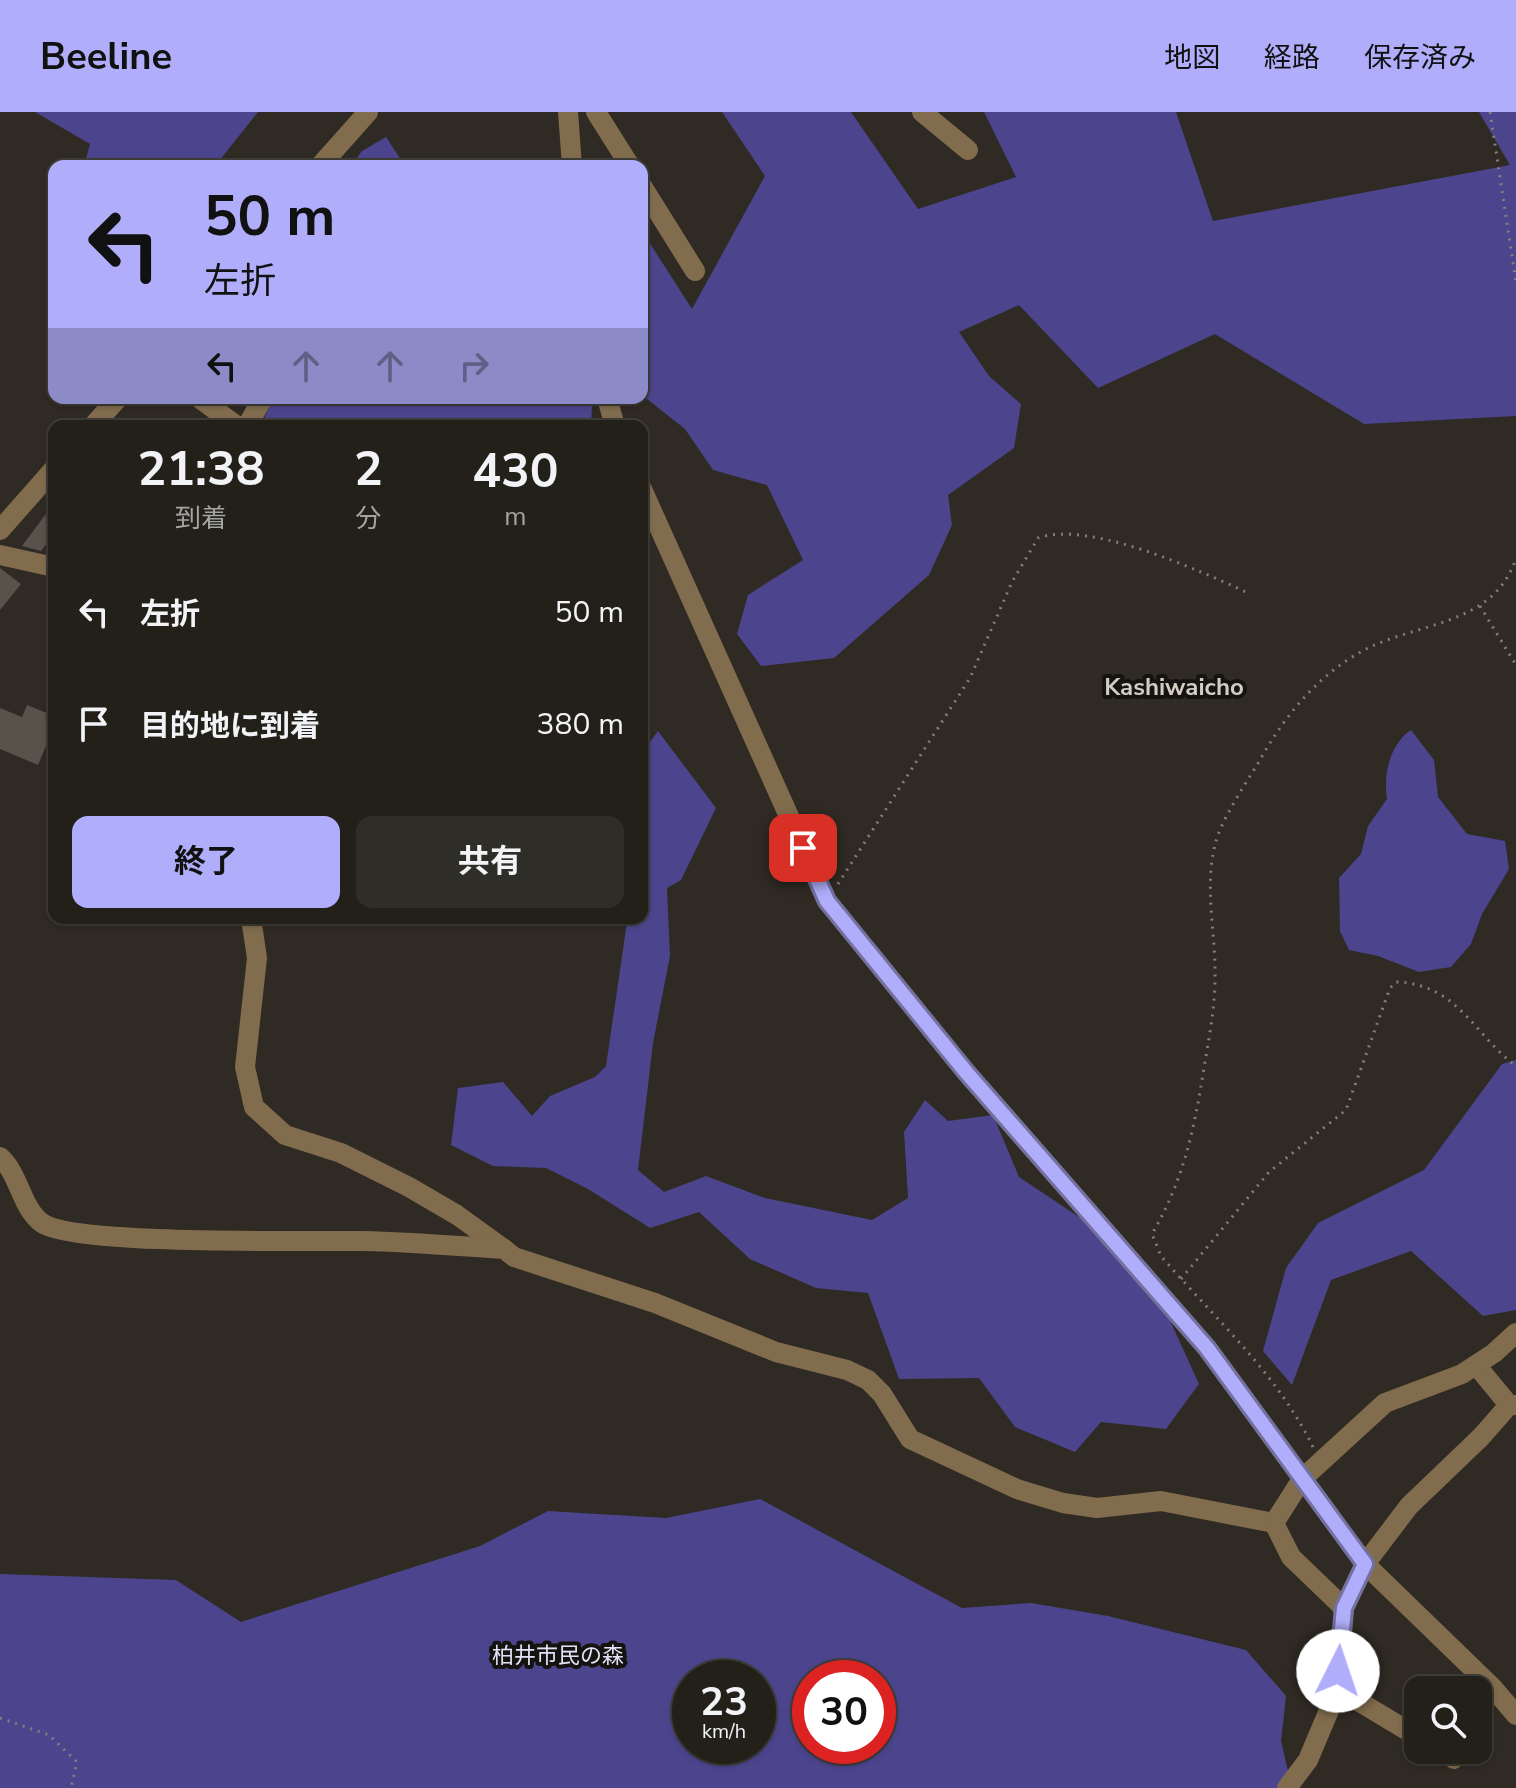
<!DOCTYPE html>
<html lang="ja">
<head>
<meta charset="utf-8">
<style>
  :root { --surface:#23201a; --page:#2f2d27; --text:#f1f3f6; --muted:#a3a3a2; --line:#403e39; --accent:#b0aefa }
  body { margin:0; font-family:"Nunito Sans","Noto Sans JP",sans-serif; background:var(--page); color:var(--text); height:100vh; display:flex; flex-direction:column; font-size:30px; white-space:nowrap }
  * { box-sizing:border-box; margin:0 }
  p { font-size:26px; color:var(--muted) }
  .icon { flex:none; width:44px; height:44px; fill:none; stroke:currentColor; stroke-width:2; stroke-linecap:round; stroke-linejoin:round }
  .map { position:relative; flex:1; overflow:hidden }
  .side { position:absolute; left:48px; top:308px; width:600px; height:504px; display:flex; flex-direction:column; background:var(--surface); border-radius:16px; box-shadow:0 2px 6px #0004,0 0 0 2px var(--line) }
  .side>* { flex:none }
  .top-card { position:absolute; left:48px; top:48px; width:600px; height:244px; border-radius:16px; box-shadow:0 2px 6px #0004,0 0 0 2px var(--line); background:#b0aefa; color:#111; overflow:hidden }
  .buttons { position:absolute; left:1404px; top:1564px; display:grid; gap:16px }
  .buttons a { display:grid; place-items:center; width:88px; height:88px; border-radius:16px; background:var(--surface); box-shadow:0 2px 6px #0004,0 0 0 2px var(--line); font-size:40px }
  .speed { position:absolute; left:672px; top:1548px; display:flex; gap:16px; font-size:40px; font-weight:700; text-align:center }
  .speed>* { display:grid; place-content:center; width:104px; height:104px; border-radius:50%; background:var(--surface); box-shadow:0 2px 6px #0004,0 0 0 2px var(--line); line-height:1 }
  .speed small { font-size:20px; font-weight:400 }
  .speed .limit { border:12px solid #d22; background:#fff; color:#111 }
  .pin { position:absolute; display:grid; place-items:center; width:68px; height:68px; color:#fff; margin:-34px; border-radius:16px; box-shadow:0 4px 12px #0006 }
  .me { position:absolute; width:88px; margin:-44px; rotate:4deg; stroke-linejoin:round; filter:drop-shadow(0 0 6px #0008) }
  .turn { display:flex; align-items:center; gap:28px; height:168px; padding:0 24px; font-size:36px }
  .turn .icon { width:104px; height:104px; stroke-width:2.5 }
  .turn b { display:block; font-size:56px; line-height:68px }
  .lanes { display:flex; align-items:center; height:76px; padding:0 24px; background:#0003; justify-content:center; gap:40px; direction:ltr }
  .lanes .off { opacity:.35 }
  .eta { display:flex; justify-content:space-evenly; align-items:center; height:136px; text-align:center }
  .eta b { font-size:48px; font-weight:700; line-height:56px }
  .primary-button { display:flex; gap:16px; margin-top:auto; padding:16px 24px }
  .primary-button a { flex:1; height:92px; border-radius:16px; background:var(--accent); color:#111; font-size:32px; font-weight:700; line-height:92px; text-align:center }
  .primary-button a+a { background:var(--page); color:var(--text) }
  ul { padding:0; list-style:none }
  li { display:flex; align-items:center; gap:24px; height:112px; padding:0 24px }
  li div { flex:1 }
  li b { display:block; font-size:30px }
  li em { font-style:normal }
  header { display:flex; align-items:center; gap:48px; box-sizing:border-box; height:112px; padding:0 40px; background:var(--accent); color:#111 }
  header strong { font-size:38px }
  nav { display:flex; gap:44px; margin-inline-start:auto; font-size:28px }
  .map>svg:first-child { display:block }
  .forest { fill:#4c458d; fill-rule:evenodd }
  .building { fill:#58524a }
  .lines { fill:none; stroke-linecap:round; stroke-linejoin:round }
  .path { stroke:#837f79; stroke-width:3; stroke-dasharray:2 6; stroke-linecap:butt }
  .minor { stroke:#816c4d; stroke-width:20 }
  .route-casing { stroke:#7271a2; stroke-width:20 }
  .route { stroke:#b0aefa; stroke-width:14 }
  .labels { text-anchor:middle; stroke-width:8; stroke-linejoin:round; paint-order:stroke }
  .park-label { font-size:22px; fill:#e1e2f7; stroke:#151310 }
  .neighbourhood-label { font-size:24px; font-weight:bold; fill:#d3ccc3; stroke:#151310 }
</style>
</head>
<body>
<header>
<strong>Beeline</strong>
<nav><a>地図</a><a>経路</a><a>保存済み</a></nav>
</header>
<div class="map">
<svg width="1516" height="1676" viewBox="0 0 1516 1676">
  <rect width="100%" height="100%" fill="#2f2a23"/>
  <g class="forest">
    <polygon points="35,0 258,0 215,54 84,54 90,32"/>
    <polygon points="722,0 851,0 918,97 1016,65 984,0 1176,0 1213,109 1510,53 1479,0 1516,0 1516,304 1364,312 1215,222 1098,276 1019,193 959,220 989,264 1021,292 1014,336 948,383 952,413 929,463 834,546 761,554 737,522 748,483 803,448 767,373 713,358 685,317 642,283 642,119 692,197 765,64"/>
    <polygon points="386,25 405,54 351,54 362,39"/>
    <polygon points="273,286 626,286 592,293 591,314 261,314"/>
    <path d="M1411,618L1434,648L1438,685L1467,722L1505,729L1509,757L1482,802L1471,832L1451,855L1419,860L1378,844L1349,838L1340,819L1339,766L1361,742L1368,714L1387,687C1383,662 1390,632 1411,618Z"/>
    <polygon points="658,619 716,696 681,768 667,776 670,844 653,931 638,1058 664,1080 706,1064 765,1086 872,1108 908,1086 904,1020 925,988 948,1009 993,1003 1019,1065 1142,1147 1199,1272 1166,1317 1101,1310 1075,1340 1015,1315 979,1266 899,1267 868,1181 816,1176 750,1147 699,1100 650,1116 588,1077 546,1056 493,1054 451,1033 458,976 503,970 532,1004 550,984 595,965 606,954 627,810 629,806 642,806 642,766 649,747 642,745 642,641"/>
    <polygon points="1516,948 1516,1198 1483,1204 1411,1139 1331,1168 1292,1273 1263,1239 1286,1156 1318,1111 1424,1058 1502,952"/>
    <path d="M760,1387L962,1496L1031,1491L1108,1504L1246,1538L1286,1584L1281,1629L1291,1672L1285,1676H0V1462L176,1468L241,1510L480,1434L548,1399L666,1406ZM690,1566H758V1634H690ZM810,1566H878V1634H810Z"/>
  </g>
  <g class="building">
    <polygon points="54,391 54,422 41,439 22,434"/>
    <polygon points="0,456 21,472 0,498"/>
    <polygon points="27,593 54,604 54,615 38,653 0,637 0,596 22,605"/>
  </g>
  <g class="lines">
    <g class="path">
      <polyline points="1490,0 1516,170"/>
      <polyline points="1480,494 1516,553"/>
      <path d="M838,772L970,566L1012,470L1038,426C1089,408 1198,458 1246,480"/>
      <path d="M1181,1167L1269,1060L1346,998L1390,876L1396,870C1458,872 1474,923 1516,954"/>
      <path d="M1313,1335C1277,1261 1214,1206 1161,1144L1152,1122C1184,1067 1194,1018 1204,956C1209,926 1215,896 1215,866C1216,821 1204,777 1215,733C1220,710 1244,674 1257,653C1282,608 1313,568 1357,542C1412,509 1493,517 1516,446"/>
      <polyline points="0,1606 49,1623 77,1650 71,1676"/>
    </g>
    <g class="minor">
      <polyline points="568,0 572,54"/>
      <polyline points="596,0 630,54"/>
      <polyline points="922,0 968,38"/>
      <polyline points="320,54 368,0"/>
      <polyline points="642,74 695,159"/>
      <polyline points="199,286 237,314"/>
      <polyline points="607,286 615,314"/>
      <polyline points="93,314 118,286"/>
      <polyline points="247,314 263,286"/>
      <polyline points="642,377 827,789 966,960 1207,1236 1365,1452 1493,1576 1516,1603"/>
      <polyline points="0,418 54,357"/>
      <polyline points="0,443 54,455"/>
      <polyline points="251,806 257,846 245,955 254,995 285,1023 341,1041 409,1075 457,1103 504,1137"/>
      <path d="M0,1045C20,1063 21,1096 42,1111C75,1134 310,1128 364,1129C411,1130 457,1134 504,1137L514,1145L655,1191L776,1240L847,1258L868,1268L882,1282L910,1327L1017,1377L1063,1391L1097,1396L1161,1389L1274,1411"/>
      <polyline points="1476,1253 1509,1293"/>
      <polyline points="1344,1496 1291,1445 1274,1411 1302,1367 1385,1291 1462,1262 1494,1241 1516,1221"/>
      <polyline points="1467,1573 1467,1578"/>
      <polyline points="1338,1577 1418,1625"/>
      <polyline points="1439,1638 1454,1647 1460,1638"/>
      <polyline points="1287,1676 1308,1648 1338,1577 1344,1496 1365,1452 1409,1394 1481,1325 1509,1293 1516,1293"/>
    </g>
  </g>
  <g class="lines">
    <defs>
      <polyline id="route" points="803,736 827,789 966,960 1207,1236 1365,1452 1344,1496 1338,1559"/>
    </defs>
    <use href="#route" class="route-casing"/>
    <use href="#route" class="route"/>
  </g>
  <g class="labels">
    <g class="park-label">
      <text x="558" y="1551">柏井市民の森</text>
    </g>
    <g class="neighbourhood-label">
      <text x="1174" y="583">Kashiwaicho</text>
    </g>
  </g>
</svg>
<div class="buttons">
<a><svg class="icon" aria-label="search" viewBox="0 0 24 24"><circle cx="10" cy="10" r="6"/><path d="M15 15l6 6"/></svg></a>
</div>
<div class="speed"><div>23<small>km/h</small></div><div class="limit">30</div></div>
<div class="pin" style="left:803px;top:736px;background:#d93025"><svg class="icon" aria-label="arrive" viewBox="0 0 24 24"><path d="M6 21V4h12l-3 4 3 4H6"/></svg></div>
<svg class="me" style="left:1338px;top:1559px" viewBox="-20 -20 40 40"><circle r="19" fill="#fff"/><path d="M0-13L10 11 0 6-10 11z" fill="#b0aefa"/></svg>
<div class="top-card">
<div class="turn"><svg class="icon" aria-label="left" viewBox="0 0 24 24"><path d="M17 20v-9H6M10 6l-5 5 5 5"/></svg><div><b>50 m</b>左折</div></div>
<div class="lanes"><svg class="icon" aria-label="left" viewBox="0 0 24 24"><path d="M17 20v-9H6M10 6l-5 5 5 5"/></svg><svg class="icon off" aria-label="ahead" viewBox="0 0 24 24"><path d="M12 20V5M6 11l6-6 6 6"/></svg><svg class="icon off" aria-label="ahead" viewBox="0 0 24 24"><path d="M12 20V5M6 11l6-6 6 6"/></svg><svg class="icon off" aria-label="right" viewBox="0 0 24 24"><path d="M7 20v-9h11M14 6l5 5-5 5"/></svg></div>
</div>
<section class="side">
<div class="eta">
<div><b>21:38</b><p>到着</p></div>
<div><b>2</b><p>分</p></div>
<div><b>430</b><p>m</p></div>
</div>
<ul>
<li><svg class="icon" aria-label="left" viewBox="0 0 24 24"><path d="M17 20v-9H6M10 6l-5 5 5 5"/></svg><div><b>左折</b></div><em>50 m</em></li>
<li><svg class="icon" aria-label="arrive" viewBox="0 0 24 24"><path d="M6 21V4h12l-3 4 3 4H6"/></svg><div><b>目的地に到着</b></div><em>380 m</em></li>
</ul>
<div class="primary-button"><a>終了</a><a>共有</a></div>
</section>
</div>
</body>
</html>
